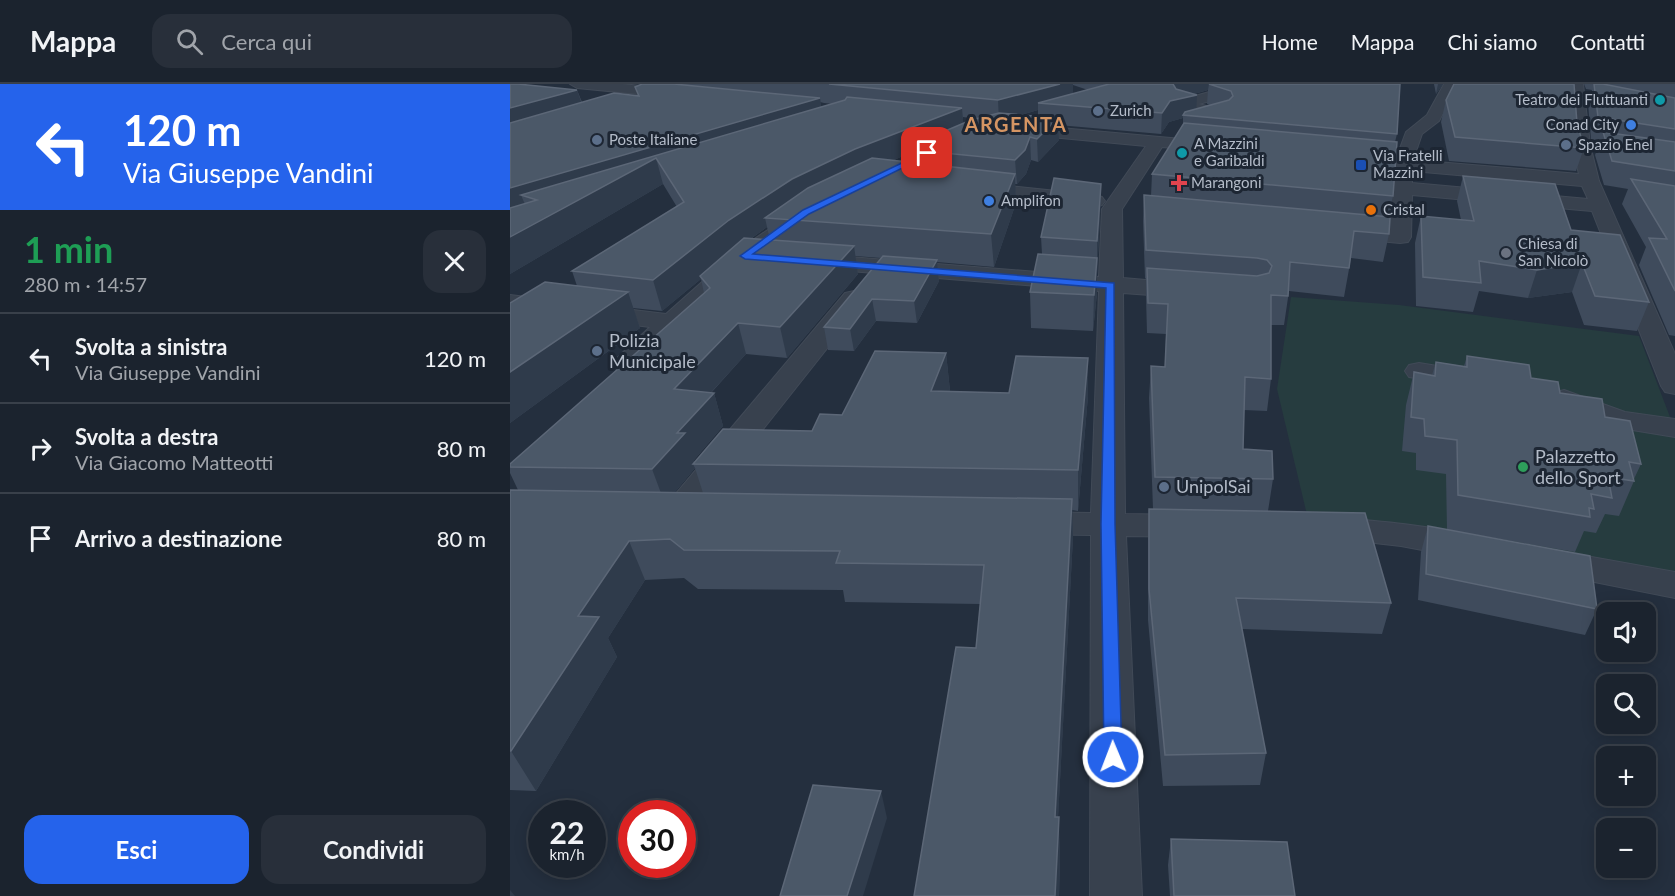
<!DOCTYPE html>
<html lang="it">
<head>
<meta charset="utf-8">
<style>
  :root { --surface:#1b232e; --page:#282f3a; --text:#f1f3f6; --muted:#a0a4aa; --line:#39404a; --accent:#2563eb }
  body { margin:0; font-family:Lato,sans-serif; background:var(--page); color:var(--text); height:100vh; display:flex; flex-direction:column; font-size:22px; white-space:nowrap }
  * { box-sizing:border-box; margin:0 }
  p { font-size:20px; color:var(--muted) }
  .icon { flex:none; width:33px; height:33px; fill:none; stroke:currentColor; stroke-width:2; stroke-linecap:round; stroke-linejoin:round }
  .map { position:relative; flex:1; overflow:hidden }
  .side { display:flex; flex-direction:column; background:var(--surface); width:510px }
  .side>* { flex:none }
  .guide { background:#2563eb; color:#fff; overflow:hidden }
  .controls { position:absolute; left:1086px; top:518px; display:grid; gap:12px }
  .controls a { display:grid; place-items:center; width:60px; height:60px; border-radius:12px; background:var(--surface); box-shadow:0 3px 15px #0003,0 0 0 2px var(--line); font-size:30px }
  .speed { position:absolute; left:18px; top:716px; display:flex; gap:12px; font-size:30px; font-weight:700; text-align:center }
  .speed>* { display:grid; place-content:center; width:78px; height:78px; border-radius:50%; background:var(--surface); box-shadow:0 3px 15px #0003,0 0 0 2px var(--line); line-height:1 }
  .speed small { font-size:15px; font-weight:400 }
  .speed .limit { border:9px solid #d22; background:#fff; color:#111 }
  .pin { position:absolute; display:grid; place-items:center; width:51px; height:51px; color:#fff; margin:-26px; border-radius:12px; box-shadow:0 3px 9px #0006 }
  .me { position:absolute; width:66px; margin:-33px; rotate:359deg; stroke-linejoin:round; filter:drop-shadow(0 0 4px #0008) }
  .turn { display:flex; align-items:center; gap:21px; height:126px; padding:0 24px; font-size:27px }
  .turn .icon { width:78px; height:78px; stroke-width:2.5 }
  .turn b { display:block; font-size:42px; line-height:51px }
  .round { display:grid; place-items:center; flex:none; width:63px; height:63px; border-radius:18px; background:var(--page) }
  .headline { display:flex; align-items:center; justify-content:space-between; height:102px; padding:0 24px }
  h1 { font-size:36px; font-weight:700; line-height:45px; color:#1e9e55 }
  .primary-button { display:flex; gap:12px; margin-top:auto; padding:12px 24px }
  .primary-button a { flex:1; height:69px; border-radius:18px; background:var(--accent); color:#fff; font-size:24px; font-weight:700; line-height:69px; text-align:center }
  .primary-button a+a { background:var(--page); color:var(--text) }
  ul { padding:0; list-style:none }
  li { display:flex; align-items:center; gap:18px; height:90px; padding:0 24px; border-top:2px solid var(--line) }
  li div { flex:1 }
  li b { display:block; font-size:22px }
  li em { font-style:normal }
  header { display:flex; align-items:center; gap:36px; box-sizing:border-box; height:84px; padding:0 30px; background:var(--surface); border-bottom:2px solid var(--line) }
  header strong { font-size:28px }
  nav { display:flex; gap:33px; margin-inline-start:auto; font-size:21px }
  .search { width:420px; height:54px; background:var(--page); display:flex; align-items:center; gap:15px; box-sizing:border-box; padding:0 21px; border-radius:18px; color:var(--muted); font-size:22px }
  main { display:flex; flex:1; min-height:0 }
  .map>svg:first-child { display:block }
  .green { fill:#263c3f }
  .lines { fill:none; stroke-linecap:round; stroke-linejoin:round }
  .minor-casing { stroke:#414a57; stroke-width:2 }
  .minor { fill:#38414e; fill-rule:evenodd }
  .wall { fill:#3f4b5c; fill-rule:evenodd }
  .shaded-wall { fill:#2f3b4b }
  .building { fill:#4b5868; stroke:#5c6777; stroke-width:1.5 }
  .route { fill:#2563eb; stroke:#184099; stroke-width:1.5 }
  .culture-dot { fill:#0f9aa8; stroke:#1d2633; stroke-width:2 }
  .service-dot { fill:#5c6f8a; stroke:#1d2633; stroke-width:2 }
  .shop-dot { fill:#3f7fe0; stroke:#1d2633; stroke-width:2 }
  .transit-dot { fill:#1a4fb4; stroke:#1d2633; stroke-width:2 }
  .health-dot { fill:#e0444e; stroke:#1d2633; stroke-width:2 }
  .food-dot { fill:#e8710a; stroke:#1d2633; stroke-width:2 }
  .worship-dot { fill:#6b7280; stroke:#1d2633; stroke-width:2 }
  .leisure-dot { fill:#2e9e5b; stroke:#1d2633; stroke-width:2 }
  .labels { text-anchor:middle; stroke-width:6; stroke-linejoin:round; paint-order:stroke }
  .far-poi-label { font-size:15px; fill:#b4bcc9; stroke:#1d2633; text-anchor:start }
  .poi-label { font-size:18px; fill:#b4bcc9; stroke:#1d2633; text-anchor:start }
  .far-district-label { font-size:20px; font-weight:bold; letter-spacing:1.5px; fill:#d59563; stroke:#1d2633 }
</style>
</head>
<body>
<header>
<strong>Mappa</strong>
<div class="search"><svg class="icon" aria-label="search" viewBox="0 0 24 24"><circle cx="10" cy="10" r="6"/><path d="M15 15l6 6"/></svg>Cerca qui</div>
<nav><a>Home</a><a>Mappa</a><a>Chi siamo</a><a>Contatti</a></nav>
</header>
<main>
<section class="side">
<div class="guide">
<div class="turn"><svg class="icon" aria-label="left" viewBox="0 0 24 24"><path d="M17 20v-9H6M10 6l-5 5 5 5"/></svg><div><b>120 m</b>Via Giuseppe Vandini</div></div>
</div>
<div class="headline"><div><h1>1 min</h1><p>280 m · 14:57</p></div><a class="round"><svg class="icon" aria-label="close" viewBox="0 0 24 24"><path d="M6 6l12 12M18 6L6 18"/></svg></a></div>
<ul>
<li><svg class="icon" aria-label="left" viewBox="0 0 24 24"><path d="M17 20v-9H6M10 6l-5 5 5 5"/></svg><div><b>Svolta a sinistra</b><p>Via Giuseppe Vandini</p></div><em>120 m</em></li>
<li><svg class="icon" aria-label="right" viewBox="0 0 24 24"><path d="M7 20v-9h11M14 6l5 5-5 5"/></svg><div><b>Svolta a destra</b><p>Via Giacomo Matteotti</p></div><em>80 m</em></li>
<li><svg class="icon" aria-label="arrive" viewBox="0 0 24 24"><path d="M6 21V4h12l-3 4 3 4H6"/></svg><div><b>Arrivo a destinazione</b></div><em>80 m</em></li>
</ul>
<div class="primary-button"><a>Esci</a><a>Condividi</a></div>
</section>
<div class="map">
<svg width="1165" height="812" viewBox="0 0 1165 812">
  <rect width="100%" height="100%" fill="#242f3e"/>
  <polygon class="green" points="781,213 889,221 1129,252 1165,346 1165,488 798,435 767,305"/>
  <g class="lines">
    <defs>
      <g id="minor">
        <polygon points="60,0 112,0 170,6 177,10 170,14 67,4"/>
        <polygon points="728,0 752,0 750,3 689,20 707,25 709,28 701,33 667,23 664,20 667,17"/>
        <path d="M934,0H948L929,37L912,50L903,76L1069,90L1062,61L1059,0H1073L1080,61L1089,97L1165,270V310L1155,308L1151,302L1082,127L902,111L901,153L898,158L890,159L826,153L823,148L826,143L834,142L880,146L884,85L834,80L831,76L834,72L886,75L896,48L917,31ZM902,87L1072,102L1078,115L902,99Z"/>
        <polygon points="505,40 705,58 714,63 705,68 652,63 612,125 613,194 681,200 689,202 693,207 689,212 681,214 613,209 615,430 682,431 694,434 699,442 694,450 682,453 616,452 632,812 580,812 581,451 518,450 506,447 501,439 506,431 518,428 581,429 589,207 302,184 294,182 291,177 294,172 302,170 589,193 592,125 636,62 499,49 497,45 499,41"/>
        <polygon points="461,98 585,111 592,113 595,117 592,121 585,123 454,108 451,104 454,100"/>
        <polygon points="297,122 304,124 307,128 304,132 243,177 130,281 120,283 110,281 106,275 140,243 0,225 0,211 156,230 227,167 290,124"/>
        <polygon points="344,207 353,209 356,214 353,219 177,441 165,444 153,441 148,433 153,425 335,209"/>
        <polygon points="909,279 976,290 980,296 976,302 966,304 899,293 895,287 899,281"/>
        <polygon points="1054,306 1115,328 1165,335 1165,353 1098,342 1044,321 1040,315 1044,309"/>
        <path d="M815,433C868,437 922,441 973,455L978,463L973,471L960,475L891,462L803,452L798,444L803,436Z"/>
        <polygon points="1037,465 1165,488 1165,514 1024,486 1019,477 1024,468"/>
      </g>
    </defs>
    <use href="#minor" class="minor-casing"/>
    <use href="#minor" class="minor"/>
  </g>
  <g class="wall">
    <path d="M0,0L67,6L72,18L128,12L125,3L132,0H890L887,50L885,58L883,112L878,133L879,150L873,178L841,174L834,213L779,207L774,241H761V295L757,327L734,326L733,365L763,395L758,427L881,519L872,550L732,545L756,669L750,701L653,702L638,536V455L639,425H643L639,314L641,282L655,283L656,250L637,249L636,213V195L635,194L633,137L634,111L641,112L642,90L673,42V34L659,38L651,50L548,41L549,56L528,78L521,76L516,90L507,100H505L506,119L484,183L427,178L429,197L407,239L366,237L344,267L318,266L314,243L371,174L345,172L348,190L277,274L236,270L201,309H204L213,342L184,376V378L302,347L332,331L436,269L440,307L578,312L568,427L562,426L563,453L548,733L550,773L549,812H404L466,564L470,520L335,518L333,506L188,505L174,494L135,496L98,554L107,573L26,707L0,706V406H8L0,389V380L194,209L191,195L152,227L123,224L130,244L0,339V219L67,202L62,187L167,123L153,100L0,190ZM563,1L578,6L563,10ZM698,6L697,20L700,21L686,25L684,10ZM310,18L314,19L323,20L311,23ZM528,26V32L511,31ZM453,33L467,35L453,40ZM393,72L394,77L384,76ZM257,143L260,156L242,154ZM185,384L193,409L165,408Z"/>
    <polygon points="924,0 933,0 926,10"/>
    <polygon points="1074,0 1165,0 1165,252 1159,251 1129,181 1136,163 1112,120 1118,105 1094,101 1085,71 1090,57 1081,55 1078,19 1082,6 1076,5"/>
    <polygon points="936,16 1067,39 1074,64 1066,87 939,77 931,38"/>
    <polygon points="953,92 1061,146 1139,218 1127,247 1074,241 1062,208 1018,214 969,207 963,228 906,222 905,159 911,132 951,136 947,117"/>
    <polygon points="591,100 590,131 587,191 587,209 583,247 521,244 520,208 532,170 531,153"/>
    <polygon points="957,272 1021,294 1095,333 1131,380 1124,395 1124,397 1109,432 1095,430 1086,449 1074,447 1065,468 944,447 1087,525 1075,551 908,516 911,468 918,442 937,446 936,390 906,386 906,369 892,367 896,321 904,288 922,291 926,278 954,282"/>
    <polygon points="661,755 785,812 660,812 658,781"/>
  </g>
  <g class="shaded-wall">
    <polygon points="550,0 563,0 563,16 528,19 528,26 489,37 488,16"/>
    <polygon points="663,0 720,0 699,0 698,6 666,15 687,11 686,31 673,31 673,34 659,38 651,50 652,29"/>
    <polygon points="928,0 933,0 926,10"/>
    <polygon points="67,6 73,23 0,45 0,24"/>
    <polygon points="310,14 313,32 146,74 153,100 0,190 0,153 27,116 11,111 16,123 0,128 0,104"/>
    <polygon points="452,24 454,47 393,65 393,72 349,91 255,134 257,143 226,165 190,192 191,195 152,227 143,196 219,136 282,95 345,65"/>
    <polygon points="548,34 549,56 528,78 527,55"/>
    <polygon points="520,53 521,76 516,90 507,100 505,76"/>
    <polygon points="505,90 506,119 484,183 481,150"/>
    <polygon points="591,100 590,131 587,191 587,157"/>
    <polygon points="344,162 348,190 277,274 270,243"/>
    <polygon points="587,174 587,209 583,247 584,211"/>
    <polygon points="427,176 429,197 407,239 404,217"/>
    <polygon points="1072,179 1062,208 1018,214 1027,186"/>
    <polygon points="118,208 130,244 0,339 0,288"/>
    <polygon points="362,215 366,237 344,267 340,245"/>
    <polygon points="228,239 236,270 174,338 164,305"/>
    <polygon points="436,269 440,307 426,345 421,307"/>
    <polygon points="578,274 578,312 568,427 568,386"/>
    <polygon points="204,309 213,342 184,376 185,380 183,380 185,384 155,420 142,385 167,349"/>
    <polygon points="562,415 563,453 546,773 545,733"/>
    <polygon points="119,457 135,496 98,554 107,573 26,707 1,667 68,532"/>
    <polygon points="371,707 377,734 353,812 337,812"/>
    <polygon points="549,733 550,773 549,812 545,812"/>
    <polygon points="0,806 5,812 0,812"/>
  </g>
  <g class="building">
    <polygon points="0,0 8,0 67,6 0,24"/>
    <polygon points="132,0 164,0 310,14 0,104 0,39 104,9 129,12 125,3"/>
    <polygon points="319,0 550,0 488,16"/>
    <polygon points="599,0 663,0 666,5 687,11 660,17 652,29 528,19"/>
    <polygon points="699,0 890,0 887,50 673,31 675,28 719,16 723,12 721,7"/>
    <polygon points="944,0 1064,0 1067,39 1074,64 945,53 936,16"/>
    <polygon points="1084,0 1093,0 1165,14 1165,45 1088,33"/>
    <polygon points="337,13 452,24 345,65 282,95 219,136 143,196 62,187 174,118 146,74 0,153 0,124 27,116 11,111 335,16"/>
    <polygon points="489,29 548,34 527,55 520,53 515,66 505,76 393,65 461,36"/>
    <polygon points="674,39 887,58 883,112 642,90"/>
    <polygon points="1093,48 1165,58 1165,87 1102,77"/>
    <polygon points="362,74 505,90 481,150 255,134 298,104"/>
    <polygon points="953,92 1045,100 1061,146 1110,151 1139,218 1085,212 1072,179 1027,186 969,177 971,199 913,193 911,132 964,137"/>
    <polygon points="544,94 591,100 587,157 531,153"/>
    <polygon points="1121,95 1165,102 1165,207 1139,154 1157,155"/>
    <polygon points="634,111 880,133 879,150 844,147 839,184 780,178 778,212 761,211 761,295 735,293 733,365 762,367 763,395 645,393 641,282 655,283 658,220 638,219 637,184 747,192 759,189 762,182 757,176 747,174 636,166"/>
    <polygon points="234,154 344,162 270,243 228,239 164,305 204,309 167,349 175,349 142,385 0,383 0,380 200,204 190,192"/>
    <polygon points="528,170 587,174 584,211 520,208"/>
    <polygon points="373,172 427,176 404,217 362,215 340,245 314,243"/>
    <polygon points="35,198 118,208 0,288 0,219"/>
    <polygon points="365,267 436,269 421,307 499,309 506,272 578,274 568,386 183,380 213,345 302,347 310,330 332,331"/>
    <polygon points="957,272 1019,281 1021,294 1048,298 1050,309 1092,315 1095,333 1120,337 1131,380 1119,378 1124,397 1098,393 1102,414 1081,410 1084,425 1079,424 1080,433 948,411 947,356 915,352 914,335 901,333 904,288 925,292 926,278 957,283"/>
    <polygon points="0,406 562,415 545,733 549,733 545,812 404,812 446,563 466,564 474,481 326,479 330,467 174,466 160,455 119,457 68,532 89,533 1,667 0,667"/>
    <polygon points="639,425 855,429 881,519 726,514 756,669 655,671 639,505"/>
    <polygon points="918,442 1080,472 1087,525 916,490"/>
    <polygon points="303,701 371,707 337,812 270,812"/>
    <polygon points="661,755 777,758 785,812 664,812"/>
  </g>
  <polygon class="route" points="417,67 419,71 299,130 243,170 604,199 605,440 612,673 609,678 603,680 596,678 594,673 591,440 596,204 235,175 230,172 293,126"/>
  <g class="culture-dot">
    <circle cx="1150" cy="16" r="6"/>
    <circle cx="672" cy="69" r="6"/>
  </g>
  <g class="service-dot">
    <circle cx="588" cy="27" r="6"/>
    <circle cx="87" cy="56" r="6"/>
    <circle cx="1056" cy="61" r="6"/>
    <circle cx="87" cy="267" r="6"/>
    <circle cx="654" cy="403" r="6"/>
  </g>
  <g class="shop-dot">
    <circle cx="1121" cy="41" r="6"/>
    <circle cx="479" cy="117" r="6"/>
  </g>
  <rect class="transit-dot" x="845" y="75" width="12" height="12" rx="3"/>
  <path class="health-dot" d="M666 90h6v6h6v6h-6v6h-6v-6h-6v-6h6z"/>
  <circle class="food-dot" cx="861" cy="126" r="6"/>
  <circle class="worship-dot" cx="996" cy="169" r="6"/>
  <circle class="leisure-dot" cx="1013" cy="383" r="6"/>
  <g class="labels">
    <g class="far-poi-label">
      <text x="1138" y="21" text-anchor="end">Teatro dei Fluttuanti</text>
      <text x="600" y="32">Zurich</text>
      <text x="1109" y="46" text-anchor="end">Conad City</text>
      <text x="99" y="61">Poste Italiane</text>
      <text x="684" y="65">A Mazzini<tspan x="684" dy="17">e Garibaldi</tspan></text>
      <text x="1068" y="66">Spazio Enel</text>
      <text x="863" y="77">Via Fratelli<tspan x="863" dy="17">Mazzini</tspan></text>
      <text x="681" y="104">Marangoni</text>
      <text x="491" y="122">Amplifon</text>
      <text x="873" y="131">Cristal</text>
      <text x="1008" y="165">Chiesa di<tspan x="1008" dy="17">San Nicolò</tspan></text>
    </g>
    <g class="poi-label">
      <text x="99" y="263">Polizia<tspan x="99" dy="21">Municipale</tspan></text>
      <text x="1025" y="379">Palazzetto<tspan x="1025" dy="21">dello Sport</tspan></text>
      <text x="666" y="409">UnipolSai</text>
    </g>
    <g class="far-district-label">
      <text x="506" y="48">ARGENTA</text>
    </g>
  </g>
</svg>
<div class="controls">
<a><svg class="icon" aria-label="sound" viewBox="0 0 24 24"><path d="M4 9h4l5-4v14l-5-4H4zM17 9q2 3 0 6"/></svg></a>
<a><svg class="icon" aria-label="search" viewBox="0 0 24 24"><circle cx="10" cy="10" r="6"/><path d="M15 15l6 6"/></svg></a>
<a>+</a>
<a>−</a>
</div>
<div class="speed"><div>22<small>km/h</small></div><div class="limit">30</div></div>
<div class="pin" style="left:417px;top:69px;background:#d93025"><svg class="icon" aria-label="arrive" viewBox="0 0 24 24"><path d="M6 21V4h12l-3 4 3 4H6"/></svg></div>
<svg class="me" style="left:603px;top:673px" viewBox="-20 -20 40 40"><circle r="17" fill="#2563eb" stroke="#fff" stroke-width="3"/><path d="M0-11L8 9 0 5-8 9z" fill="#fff"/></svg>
</div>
</main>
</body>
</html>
